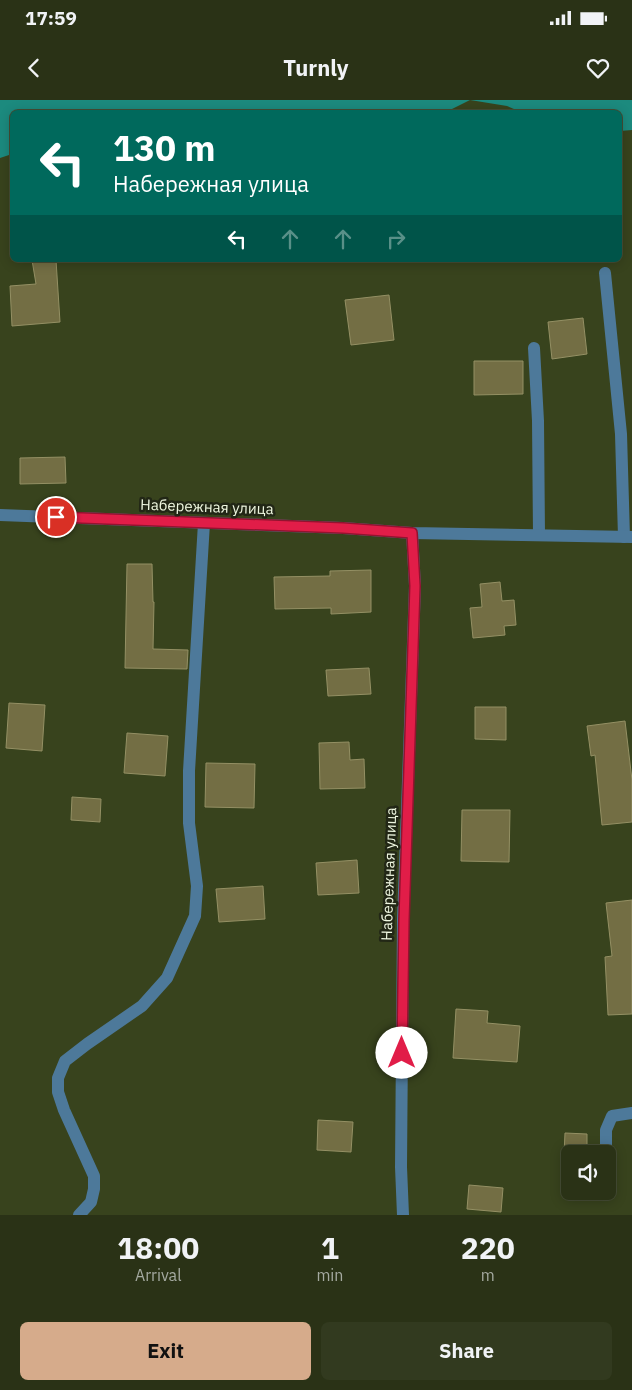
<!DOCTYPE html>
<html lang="en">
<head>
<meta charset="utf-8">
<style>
  :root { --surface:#2a3216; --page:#323a1f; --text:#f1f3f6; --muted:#a5aaa1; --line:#464d35; --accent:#d6ab8b }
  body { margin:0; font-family:"IBM Plex Sans",sans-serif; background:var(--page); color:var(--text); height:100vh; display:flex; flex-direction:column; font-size:19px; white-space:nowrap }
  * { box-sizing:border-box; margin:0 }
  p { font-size:16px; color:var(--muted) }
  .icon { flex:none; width:28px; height:28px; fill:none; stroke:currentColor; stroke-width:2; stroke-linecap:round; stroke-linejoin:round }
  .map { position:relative; height:1115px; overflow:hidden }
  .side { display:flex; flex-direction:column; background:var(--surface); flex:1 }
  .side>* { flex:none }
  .guide { position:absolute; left:10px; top:10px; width:612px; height:152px; border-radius:8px; box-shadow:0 2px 12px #0003,0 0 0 1px var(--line); background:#00695c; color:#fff; overflow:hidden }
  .controls { position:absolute; left:561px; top:1045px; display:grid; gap:10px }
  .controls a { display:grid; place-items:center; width:55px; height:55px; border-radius:8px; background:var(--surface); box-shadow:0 2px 12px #0003,0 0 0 1px var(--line); font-size:25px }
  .pin { position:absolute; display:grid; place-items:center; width:42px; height:42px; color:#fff; margin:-21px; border:2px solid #fff; border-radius:50%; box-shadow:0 1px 5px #0007 }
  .me { position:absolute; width:55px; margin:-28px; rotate:0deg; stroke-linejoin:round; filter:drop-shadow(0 0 4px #0008) }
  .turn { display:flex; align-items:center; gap:18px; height:105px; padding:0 20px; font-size:22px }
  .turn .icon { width:65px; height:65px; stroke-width:2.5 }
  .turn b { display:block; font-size:35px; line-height:42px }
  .lanes { display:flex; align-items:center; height:48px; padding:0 20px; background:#0003; justify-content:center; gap:25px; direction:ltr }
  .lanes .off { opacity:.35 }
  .eta { display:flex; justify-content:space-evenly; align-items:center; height:85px; text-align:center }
  .eta b { font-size:30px; font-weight:700; line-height:35px }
  .button { display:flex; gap:10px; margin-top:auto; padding:10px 20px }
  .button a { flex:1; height:58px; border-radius:8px; background:var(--accent); color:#111; font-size:20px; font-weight:700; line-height:58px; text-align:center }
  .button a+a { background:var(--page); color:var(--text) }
  .status { display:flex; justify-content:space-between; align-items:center; height:35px; padding:0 25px; background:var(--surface); direction:ltr }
  .status svg { height:14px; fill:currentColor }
  header { display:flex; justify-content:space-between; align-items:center; height:65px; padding:0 20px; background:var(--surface); font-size:22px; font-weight:700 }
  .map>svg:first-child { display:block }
  .water { fill:#1c8a7e }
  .building { fill:#736e44; stroke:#949064 }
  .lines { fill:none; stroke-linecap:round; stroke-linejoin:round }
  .service { stroke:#4d799a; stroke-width:12 }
  .minor { stroke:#4d799a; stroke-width:12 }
  .route-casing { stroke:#92132f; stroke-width:12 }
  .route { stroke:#e11d48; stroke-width:9 }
  .labels { text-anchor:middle; stroke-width:5; stroke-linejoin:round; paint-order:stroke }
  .street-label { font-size:15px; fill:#eff7e0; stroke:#222716 }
</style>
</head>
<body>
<div class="status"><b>17:59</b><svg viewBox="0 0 49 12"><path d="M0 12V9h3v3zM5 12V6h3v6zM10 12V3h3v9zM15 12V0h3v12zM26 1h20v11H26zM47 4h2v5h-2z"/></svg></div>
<header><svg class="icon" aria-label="back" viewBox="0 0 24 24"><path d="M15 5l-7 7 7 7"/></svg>Turnly<svg class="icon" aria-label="heart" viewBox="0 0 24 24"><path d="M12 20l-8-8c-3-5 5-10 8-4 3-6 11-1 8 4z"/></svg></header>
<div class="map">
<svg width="632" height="1115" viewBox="0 0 632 1115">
  <rect width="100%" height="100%" fill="#38431d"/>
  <polygon class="water" points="0,0 632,0 632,30 620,31 620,12 521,12 507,6 470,0 446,12 12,12 12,54 0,58"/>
  <g class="building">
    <polygon points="32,160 56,160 60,222 12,226 10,186 36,184"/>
    <polygon points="389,195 394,240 351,245 345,200"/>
    <polygon points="583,218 587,254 552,259 548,222"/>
    <polygon points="474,261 523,261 523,294 474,295"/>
    <polygon points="65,357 66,383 20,384 20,358"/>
    <polygon points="127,464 152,464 153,502 154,502 153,549 188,550 187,569 125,568"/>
    <polygon points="371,470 371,512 331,514 331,508 275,509 274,477 330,476 330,471"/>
    <polygon points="500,482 502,501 514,500 516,525 504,526 505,535 473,538 470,508 482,507 480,484"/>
    <polygon points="369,568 371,594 328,596 326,570"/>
    <polygon points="9,603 45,605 42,651 6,648"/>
    <polygon points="475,607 506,607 506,640 475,639"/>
    <polygon points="625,621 632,680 632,722 602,725 595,655 591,656 587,626"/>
    <polygon points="127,633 168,636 165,676 124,673"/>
    <polygon points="349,642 350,660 364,659 365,688 320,689 319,643"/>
    <polygon points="206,663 255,664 254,708 205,707"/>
    <polygon points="72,697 101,699 100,722 71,720"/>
    <polygon points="462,710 510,710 509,762 461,761"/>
    <polygon points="357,760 359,793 318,795 316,763"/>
    <polygon points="263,786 265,819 219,822 216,789"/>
    <polygon points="632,800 632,914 608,915 605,857 612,856 606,803"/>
    <polygon points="456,909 488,911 487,923 520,926 517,962 453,958"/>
    <polygon points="318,1020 353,1022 351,1052 317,1050"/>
    <polygon points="565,1033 587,1034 587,1054 564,1054"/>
    <polygon points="469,1085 503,1088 501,1112 467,1109"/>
  </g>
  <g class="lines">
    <g class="service">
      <polyline points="605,173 621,334 624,437"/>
      <polyline points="534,248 538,321 539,435"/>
      <polyline points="606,1054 606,1030 612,1016 632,1013"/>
    </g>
    <g class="minor">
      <polyline points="0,415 343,428 412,433 632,437"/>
      <polyline points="79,1115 91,1102 94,1089 94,1076 64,1010 58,992 58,978 65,961 87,944 142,906 167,878 195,816 197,786 189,723 189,671 204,423"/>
      <polyline points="403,1115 401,1067 403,820 415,486 412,433"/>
    </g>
  </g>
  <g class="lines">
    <defs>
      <polyline id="route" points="56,417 343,428 412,433 415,486 404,820 402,953"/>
    </defs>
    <use href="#route" class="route-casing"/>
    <use href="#route" class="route"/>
  </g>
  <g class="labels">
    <g class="street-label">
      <text transform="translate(207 407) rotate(2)" y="5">Набережная улица</text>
      <text transform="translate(389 774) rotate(-88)" y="5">Набережная улица</text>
    </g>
  </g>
</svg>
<div class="controls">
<a><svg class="icon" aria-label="sound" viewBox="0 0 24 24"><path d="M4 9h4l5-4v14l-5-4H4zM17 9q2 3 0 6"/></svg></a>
</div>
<div class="pin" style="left:56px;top:417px;background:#d93025"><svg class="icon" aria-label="arrive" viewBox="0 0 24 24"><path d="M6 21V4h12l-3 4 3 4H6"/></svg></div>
<svg class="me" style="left:402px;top:953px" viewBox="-20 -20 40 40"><circle r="19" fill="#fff"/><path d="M0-13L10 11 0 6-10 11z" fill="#e11d48"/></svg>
<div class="guide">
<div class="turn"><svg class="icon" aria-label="left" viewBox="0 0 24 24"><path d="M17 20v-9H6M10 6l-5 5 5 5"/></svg><div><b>130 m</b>Набережная улица</div></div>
<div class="lanes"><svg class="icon" aria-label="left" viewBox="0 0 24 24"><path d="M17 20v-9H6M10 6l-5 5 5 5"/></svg><svg class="icon off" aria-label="ahead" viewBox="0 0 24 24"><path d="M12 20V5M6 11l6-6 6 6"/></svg><svg class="icon off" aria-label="ahead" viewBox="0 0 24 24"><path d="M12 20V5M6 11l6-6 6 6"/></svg><svg class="icon off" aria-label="right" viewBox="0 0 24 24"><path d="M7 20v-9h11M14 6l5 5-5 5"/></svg></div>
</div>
</div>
<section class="side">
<div class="eta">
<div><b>18:00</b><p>Arrival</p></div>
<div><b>1</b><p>min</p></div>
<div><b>220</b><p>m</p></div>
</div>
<div class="button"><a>Exit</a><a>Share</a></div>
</section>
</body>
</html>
